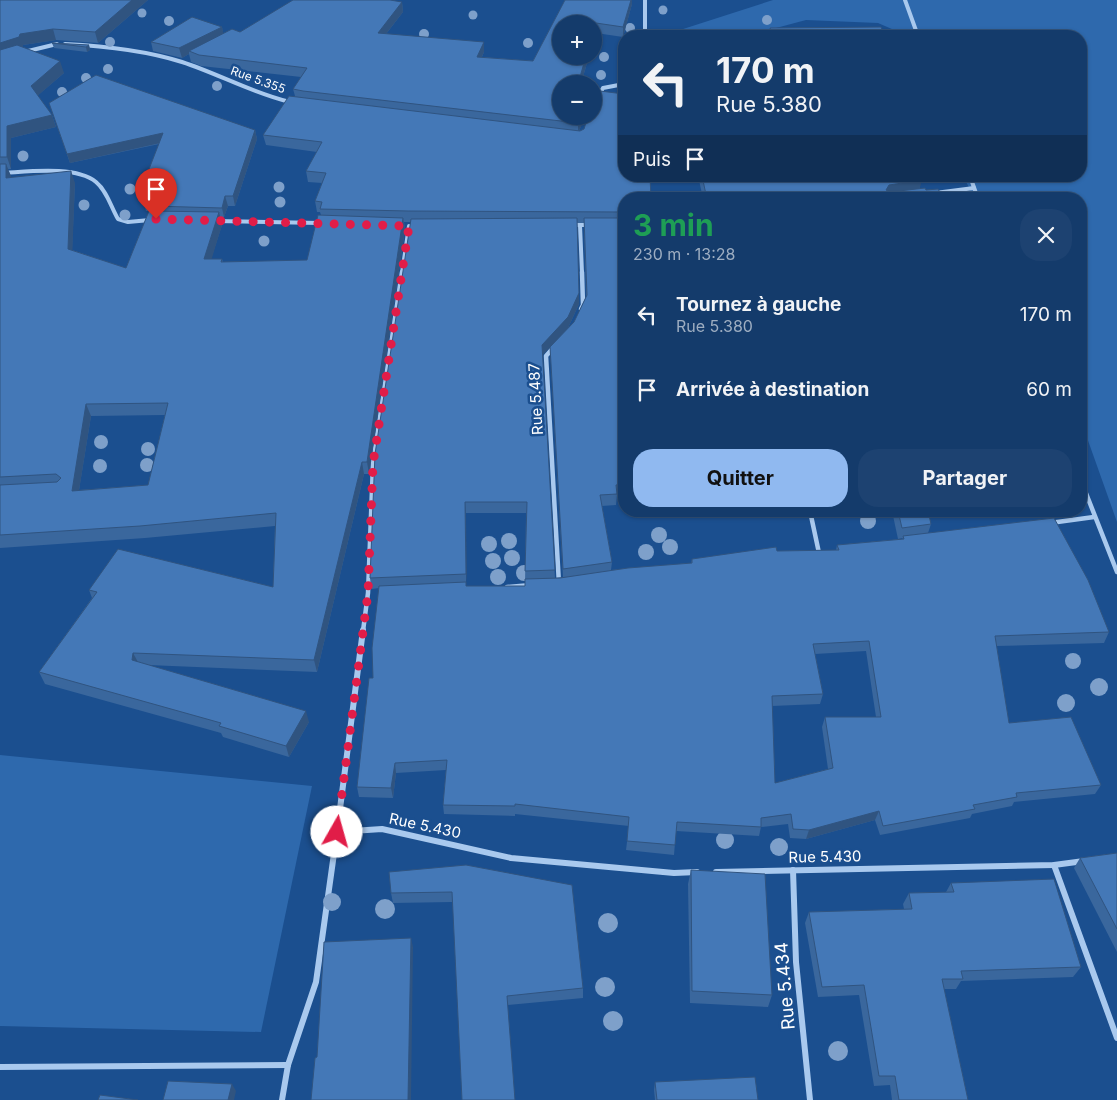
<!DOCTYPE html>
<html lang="fr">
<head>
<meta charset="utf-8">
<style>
  :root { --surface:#143b6b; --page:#1d4271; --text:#f1f3f6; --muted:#9dadc1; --line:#33557e; --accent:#90b9f0 }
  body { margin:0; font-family:Inter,sans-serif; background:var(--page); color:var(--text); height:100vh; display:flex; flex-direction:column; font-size:19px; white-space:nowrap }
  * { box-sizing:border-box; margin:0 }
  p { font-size:16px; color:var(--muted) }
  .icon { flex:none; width:28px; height:28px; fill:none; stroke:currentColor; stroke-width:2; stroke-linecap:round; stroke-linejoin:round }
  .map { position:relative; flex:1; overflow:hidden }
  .drawer { position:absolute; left:618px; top:192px; width:469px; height:325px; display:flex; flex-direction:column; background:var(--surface); border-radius:20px; box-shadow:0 1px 4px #0004,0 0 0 1px var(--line) }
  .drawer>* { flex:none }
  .guide { position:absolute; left:618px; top:30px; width:469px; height:152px; border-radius:20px; box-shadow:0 1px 4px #0004,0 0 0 1px var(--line); background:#143b6b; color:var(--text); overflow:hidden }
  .tools { position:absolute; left:552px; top:15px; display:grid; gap:10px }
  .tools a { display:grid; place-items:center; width:50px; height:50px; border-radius:50%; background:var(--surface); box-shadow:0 1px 4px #0004,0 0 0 1px var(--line); font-size:25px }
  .pin { position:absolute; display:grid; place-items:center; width:42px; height:42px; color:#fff; margin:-51px -21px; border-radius:50% 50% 50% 0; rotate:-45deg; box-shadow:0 0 5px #0007 }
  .pin .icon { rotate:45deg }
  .me { position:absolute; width:55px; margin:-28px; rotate:7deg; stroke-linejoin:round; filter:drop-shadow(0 0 4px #0008) }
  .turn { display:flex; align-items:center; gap:18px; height:105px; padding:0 15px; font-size:22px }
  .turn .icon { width:65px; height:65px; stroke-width:2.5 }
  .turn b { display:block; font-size:35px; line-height:42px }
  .then { display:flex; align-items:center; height:48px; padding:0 15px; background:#0003; gap:10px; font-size:19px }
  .round { display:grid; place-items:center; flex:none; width:52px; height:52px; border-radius:20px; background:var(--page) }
  .summary { display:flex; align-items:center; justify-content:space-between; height:85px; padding:0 15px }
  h1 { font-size:30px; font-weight:700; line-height:38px; color:#1e9e55 }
  .action { display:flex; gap:10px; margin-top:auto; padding:10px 15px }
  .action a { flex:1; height:58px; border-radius:20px; background:var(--accent); color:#111; font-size:20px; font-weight:700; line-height:58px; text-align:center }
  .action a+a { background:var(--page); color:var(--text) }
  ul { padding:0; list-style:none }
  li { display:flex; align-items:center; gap:15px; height:75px; padding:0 15px }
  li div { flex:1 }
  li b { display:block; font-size:19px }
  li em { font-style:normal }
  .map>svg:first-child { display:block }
  .green { fill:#2e69ad }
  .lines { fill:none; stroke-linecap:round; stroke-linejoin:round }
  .street-far2 { stroke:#a9c9ee; stroke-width:4 }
  .street-far1 { stroke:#a9c9ee; stroke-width:4.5 }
  .street { stroke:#a9c9ee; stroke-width:6 }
  .tree { fill:#7ea0ca }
  .wall { fill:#3a679d; fill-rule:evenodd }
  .shaded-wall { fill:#305480 }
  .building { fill:#4478b7; stroke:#305480; fill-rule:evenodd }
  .route { stroke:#e11d48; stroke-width:9; stroke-dasharray:0 16.2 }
  .labels { text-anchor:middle; stroke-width:5; stroke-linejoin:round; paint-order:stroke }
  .far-street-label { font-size:12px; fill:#fff; stroke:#1b4f8f }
  .street-label { font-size:15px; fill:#fff; stroke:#1b4f8f }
  .near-street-label { font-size:18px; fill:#fff; stroke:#1b4f8f }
</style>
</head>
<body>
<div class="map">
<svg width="1117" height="1100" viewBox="0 0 1117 1100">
  <rect width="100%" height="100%" fill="#1b4f8f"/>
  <g class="green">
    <polygon points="773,0 1117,0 1117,522 1080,418 1080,199 975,199 963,176 1080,176 1080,36 908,36 878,23 806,20 754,34 751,36 675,36 680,30"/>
    <polygon points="0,755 312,786 261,1032 0,1026"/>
  </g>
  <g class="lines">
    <g class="street-far2">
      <polyline points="645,0 645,36"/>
      <polyline points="905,0 918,36"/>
      <path d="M65,44C105,46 144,50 182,62C219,74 252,93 290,102"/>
      <polyline points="24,52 57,44"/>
      <polyline points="594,104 603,88 624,84"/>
      <path d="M0,173C26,172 75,165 96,182C107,191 111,207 118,219L128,222L150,220"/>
      <polyline points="970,176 978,199"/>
      <polyline points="935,193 974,188"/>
      <polyline points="216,221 320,223"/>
      <polyline points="571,225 590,225"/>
      <polyline points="580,225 582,273"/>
      <polyline points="402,273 409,226"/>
    </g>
    <g class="street-far1">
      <polyline points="581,309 583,305 582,272"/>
      <polyline points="553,348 546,356 559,584"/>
      <polyline points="1080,478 1117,572"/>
      <polyline points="810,511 819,553"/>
      <polyline points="1050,523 1094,517"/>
      <polyline points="507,587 531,585"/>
      <polyline points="363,631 368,593 373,464 402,272"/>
    </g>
    <g class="street">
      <polyline points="363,630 337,832 382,829 511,858 674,873 697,872"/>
      <polyline points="1054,865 1117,1038"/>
      <polyline points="793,870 796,962 810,1100"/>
      <polyline points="716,872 1054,865 1084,861"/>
      <polyline points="0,1067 288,1065"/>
      <polyline points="282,1100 288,1065 316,982 337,832"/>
    </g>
  </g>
  <g class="tree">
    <circle cx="663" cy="10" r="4.5"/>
    <circle cx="142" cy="13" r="4.5"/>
    <circle cx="473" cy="15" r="4.5"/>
    <circle cx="767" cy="20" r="5"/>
    <circle cx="169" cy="21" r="5"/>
    <circle cx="630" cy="28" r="5"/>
    <circle cx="424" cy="34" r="5"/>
    <circle cx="110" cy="42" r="5"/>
    <circle cx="528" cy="43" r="5"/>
    <circle cx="604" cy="57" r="5"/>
    <circle cx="108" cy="69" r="5"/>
    <circle cx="601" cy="75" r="5"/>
    <circle cx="86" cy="78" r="5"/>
    <circle cx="217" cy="86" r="5"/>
    <circle cx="62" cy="92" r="5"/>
    <circle cx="23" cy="156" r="5.5"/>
    <circle cx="279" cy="187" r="5.5"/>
    <circle cx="130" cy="189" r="5.5"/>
    <circle cx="280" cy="202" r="5.5"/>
    <circle cx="84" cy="205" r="5.5"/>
    <circle cx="125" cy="215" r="5.5"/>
    <circle cx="264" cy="241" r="5.5"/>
    <circle cx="101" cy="442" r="7"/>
    <circle cx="148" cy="449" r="7"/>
    <circle cx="147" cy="465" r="7"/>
    <circle cx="100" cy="466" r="7"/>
    <circle cx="868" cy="521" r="8"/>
    <circle cx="659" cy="535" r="8"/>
    <circle cx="509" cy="541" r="8"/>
    <circle cx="489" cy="544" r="8"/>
    <circle cx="670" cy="547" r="8"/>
    <circle cx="646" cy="552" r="8"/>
    <circle cx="512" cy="558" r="8"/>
    <circle cx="493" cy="561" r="8"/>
    <circle cx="524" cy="573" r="8"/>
    <circle cx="498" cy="577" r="8"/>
    <circle cx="1073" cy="661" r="8"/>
    <circle cx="1099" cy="687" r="9"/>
    <circle cx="1066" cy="703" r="9"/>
    <circle cx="725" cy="840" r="9"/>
    <circle cx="779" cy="847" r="9"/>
    <circle cx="332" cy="902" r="9"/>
    <circle cx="385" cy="909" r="10"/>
    <circle cx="608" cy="923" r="10"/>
    <circle cx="605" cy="987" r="10"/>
    <circle cx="613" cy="1021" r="10"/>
    <circle cx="838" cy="1051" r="10"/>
  </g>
  <g class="wall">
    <path d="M0,0H148L98,43L56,40L23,45V47L64,73L37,96L52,115L56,127L11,138V169H8L11,177L75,183L72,250L126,268L149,211H146L144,204H142L139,195L159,144L70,163L49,103L255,130L257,139L235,206H228L224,217H220L222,225L211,259H222L223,262L307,260L321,215L320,212H317L315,201L322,183L308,182L306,171L317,152L266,145L263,135L295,96L293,89L301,77L201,66L191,62L189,54L182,58L153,51L151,42L222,27L223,34L240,32L402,2L403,12L386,34L484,52L482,57L533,61L565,0L632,4L623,37L596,33L594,41V24L589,56L581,84H561V116H585L579,131L624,199V495H617L616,505L602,506L612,562L611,570L691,563L692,559L777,551L836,550L837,545L902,539L903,538L898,539L892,511H928L931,524L928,533L1109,632L1104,643L996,646L1009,723L1101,785L1095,794L1014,802L1012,806L972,814L970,818L880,835L875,820L806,839L790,838L788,824L761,827L759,836L676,831L674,855L626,850L629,826L515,814V816L444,814L443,805L446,770L396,773L393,798L359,797L357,787L373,678L379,588L372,589L370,578L411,222H404L405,230L369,474H364L317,672L148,665L309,722L289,757L223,737L221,733L45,684L39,672L92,598L89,590L273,587L275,526L145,538L0,548ZM577,223H584L586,297L574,322L556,340L568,328L579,304ZM550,347L563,577L555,578L542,355ZM165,415L148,485L79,490L91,416ZM466,513H526L525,586H466ZM866,651L876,717H825L822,727L828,769L775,783L772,706L820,704L823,694L815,654Z"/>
    <polygon points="770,28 885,36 769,36"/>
    <polygon points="52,43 89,45 90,50 87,52 54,48"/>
    <polygon points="651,176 920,176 920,188 926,190 944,199 703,199 699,180"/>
    <polygon points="1117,853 1117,952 1074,868 1080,858"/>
    <polygon points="466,865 583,988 583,998 508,1005 452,902 393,903 391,893"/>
    <polygon points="691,870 772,995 768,1007 690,1003 688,884"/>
    <polygon points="951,883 1081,967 1073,977 961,981 956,989 944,989 968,1100 892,1100 890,1085 874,1086 859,995 818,997 805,923 809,912 904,909 903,904 909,893 946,892"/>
    <polygon points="655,1082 758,1100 655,1100 654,1090"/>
  </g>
  <g class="shaded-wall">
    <polygon points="132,0 148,0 98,43 95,32"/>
    <polygon points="631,0 632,0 632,4 623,37 623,27"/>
    <polygon points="402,2 403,12 379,43 378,33"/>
    <polygon points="596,23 596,33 594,41 594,31"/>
    <polygon points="222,27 224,36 189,51 189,54 182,58 179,48"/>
    <polygon points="53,29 56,40 23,45 23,48 0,56 0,43 20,34"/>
    <polygon points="484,42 484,52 477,67 477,57"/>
    <polygon points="89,45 90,50 87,52 86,47"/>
    <polygon points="586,56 589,56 581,84 578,84"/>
    <polygon points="60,61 64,73 35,98 31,86"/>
    <polygon points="52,115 56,127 11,138 11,169 7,157 7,126"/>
    <polygon points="581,116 585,116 578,134 578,123"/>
    <polygon points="255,130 257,139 235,206 233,196"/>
    <polygon points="163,133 165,142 70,163 67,154"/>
    <polygon points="6,164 11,176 11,190 6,178"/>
    <polygon points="71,171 75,183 72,261 68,249"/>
    <polygon points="922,180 919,191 886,195 886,190 889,185"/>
    <polygon points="225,196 228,206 224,217 222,208"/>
    <polygon points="219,212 222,225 208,271 204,259"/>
    <polygon points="403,218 405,230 369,474 367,462"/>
    <polygon points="579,293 579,304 568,328 542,356 542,345"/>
    <polygon points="86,404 91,416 77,503 72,491"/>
    <polygon points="362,462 364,474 317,672 314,660"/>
    <polygon points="465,502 466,513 467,584 466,574"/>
    <polygon points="133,653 139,664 132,660"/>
    <polygon points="306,711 309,722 289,757 286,746"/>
    <polygon points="395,763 396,773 393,798 391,788"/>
    <polygon points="879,811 875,820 806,839 809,830"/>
    <polygon points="411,938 413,947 411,1100 408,1100"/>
    <polygon points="232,1084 236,1091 234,1100 228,1100"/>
  </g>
  <g class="building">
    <polygon points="0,0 132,0 95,32 53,29 20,34 19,37 0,43"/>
    <polygon points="293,0 390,0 402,2 378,33 484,42 477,57 533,61 565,0 631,0 623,27 596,23 594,31 594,24 561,24 561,56 586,56 578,84 561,84 561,116 581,116 578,123 303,91 293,89 307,68 199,55 189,51 232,29 240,32"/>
    <polygon points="192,17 222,27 179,48 151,42"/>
    <polygon points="881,27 885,36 773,36 770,28"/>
    <polygon points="52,43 89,45 86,47"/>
    <polygon points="17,45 60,61 31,86 52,115 7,126 7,157 0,157 0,50"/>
    <polygon points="96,75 255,130 233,196 225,196 222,208 153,206 155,202 143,202 146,195 139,195 163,133 67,154 49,103"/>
    <polygon points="600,91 624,94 624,176 650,176 651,199 624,199 624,212 408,211 320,209 322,202 315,201 326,173 306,171 322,142 263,135 289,96 580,131 584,129 588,116 594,116 594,97"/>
    <path d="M0,164H6V178L71,171L68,249L126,268L149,211L219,212L204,259H222L221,262L307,260L318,215L403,218L367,462H362L314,660L133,653L132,660L306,711L286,746L219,726L221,723L39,672L97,592L89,590L118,549L273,587L276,513L140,526L0,535V485L57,482L61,478L56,474L0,477ZM168,403L148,485L72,491L86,404Z"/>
    <polygon points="702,176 920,176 922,180 889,185 886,190 890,192 925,188 926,190 938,189 944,199 707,199"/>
    <polygon points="577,218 579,293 568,317 542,345 555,570 525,571 527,502 465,502 466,574 370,578 375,454 411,219"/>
    <polygon points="584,218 624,218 624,484 616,485 617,494 600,495 612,562 563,569 550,347 574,322 587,295"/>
    <polygon points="898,511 928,511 931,524 902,528"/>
    <path d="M1054,518L1088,580L1109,632L995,636L1009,723L1071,717L1101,785L1016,793L1017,797L973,805L975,809L883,826L879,811L809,830L793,829L791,814L761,818V827L677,822L675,845L627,841L629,817L515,804V806L443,805L447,760L395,763L391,788L357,787L369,678H373L372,648L379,586L466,582V586H525V579L560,578L628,568L692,563V559L776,547L777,551L839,550L837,545L904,539L903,536ZM869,641L881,717H825L833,768L775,783L772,696L823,694L813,644Z"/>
    <polygon points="1117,853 1117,929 1080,858"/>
    <polygon points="466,865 572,885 583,988 507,996 515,1100 462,1100 452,892 391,893 389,872"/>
    <polygon points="691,870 765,874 772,995 692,991"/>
    <polygon points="1054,879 1081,967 961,971 963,979 942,979 968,1100 899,1100 895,1076 879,1076 864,985 822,987 809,912 912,909 909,893 954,892 951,883"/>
    <polygon points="411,938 408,1100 311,1100 315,1058 317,1057 324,942"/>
    <polygon points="755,1077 758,1100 657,1100 655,1082"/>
    <polygon points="168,1081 232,1084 228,1100 163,1100"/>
    <polygon points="100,1095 138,1100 98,1100"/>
  </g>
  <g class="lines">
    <polyline class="route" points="156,219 409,226 373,464 368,593 337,832"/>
  </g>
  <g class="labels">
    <g class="far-street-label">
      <text transform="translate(258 80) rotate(20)" y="4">Rue 5.355</text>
    </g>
    <g class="street-label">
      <text transform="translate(536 399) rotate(-93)" y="5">Rue 5.487</text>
      <text transform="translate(425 826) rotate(12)" y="5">Rue 5.430</text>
      <text transform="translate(825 857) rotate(-1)" y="5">Rue 5.430</text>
    </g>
    <g class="near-street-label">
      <text transform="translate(785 986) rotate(-95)" y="6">Rue 5.434</text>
    </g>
  </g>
</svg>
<div class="tools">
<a>+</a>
<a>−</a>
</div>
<div class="pin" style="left:156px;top:219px;background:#d93025"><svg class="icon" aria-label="arrive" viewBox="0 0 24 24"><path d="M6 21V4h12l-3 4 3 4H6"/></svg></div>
<svg class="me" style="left:337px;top:832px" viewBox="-20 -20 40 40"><circle r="19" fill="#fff"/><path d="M0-13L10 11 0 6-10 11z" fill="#e11d48"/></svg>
<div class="guide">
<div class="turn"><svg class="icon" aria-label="left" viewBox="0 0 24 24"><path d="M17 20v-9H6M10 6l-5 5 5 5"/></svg><div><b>170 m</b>Rue 5.380</div></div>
<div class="then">Puis<svg class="icon" aria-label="arrive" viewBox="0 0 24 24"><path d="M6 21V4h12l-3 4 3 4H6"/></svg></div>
</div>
<section class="drawer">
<div class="summary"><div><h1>3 min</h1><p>230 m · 13:28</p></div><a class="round"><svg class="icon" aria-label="close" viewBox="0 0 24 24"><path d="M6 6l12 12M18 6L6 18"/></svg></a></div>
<ul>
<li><svg class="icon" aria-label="left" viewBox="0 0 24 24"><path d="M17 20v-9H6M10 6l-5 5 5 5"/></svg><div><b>Tournez à gauche</b><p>Rue 5.380</p></div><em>170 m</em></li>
<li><svg class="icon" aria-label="arrive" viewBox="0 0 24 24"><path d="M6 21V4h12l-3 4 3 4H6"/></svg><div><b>Arrivée à destination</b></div><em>60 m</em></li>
</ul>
<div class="action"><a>Quitter</a><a>Partager</a></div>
</section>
</div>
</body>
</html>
